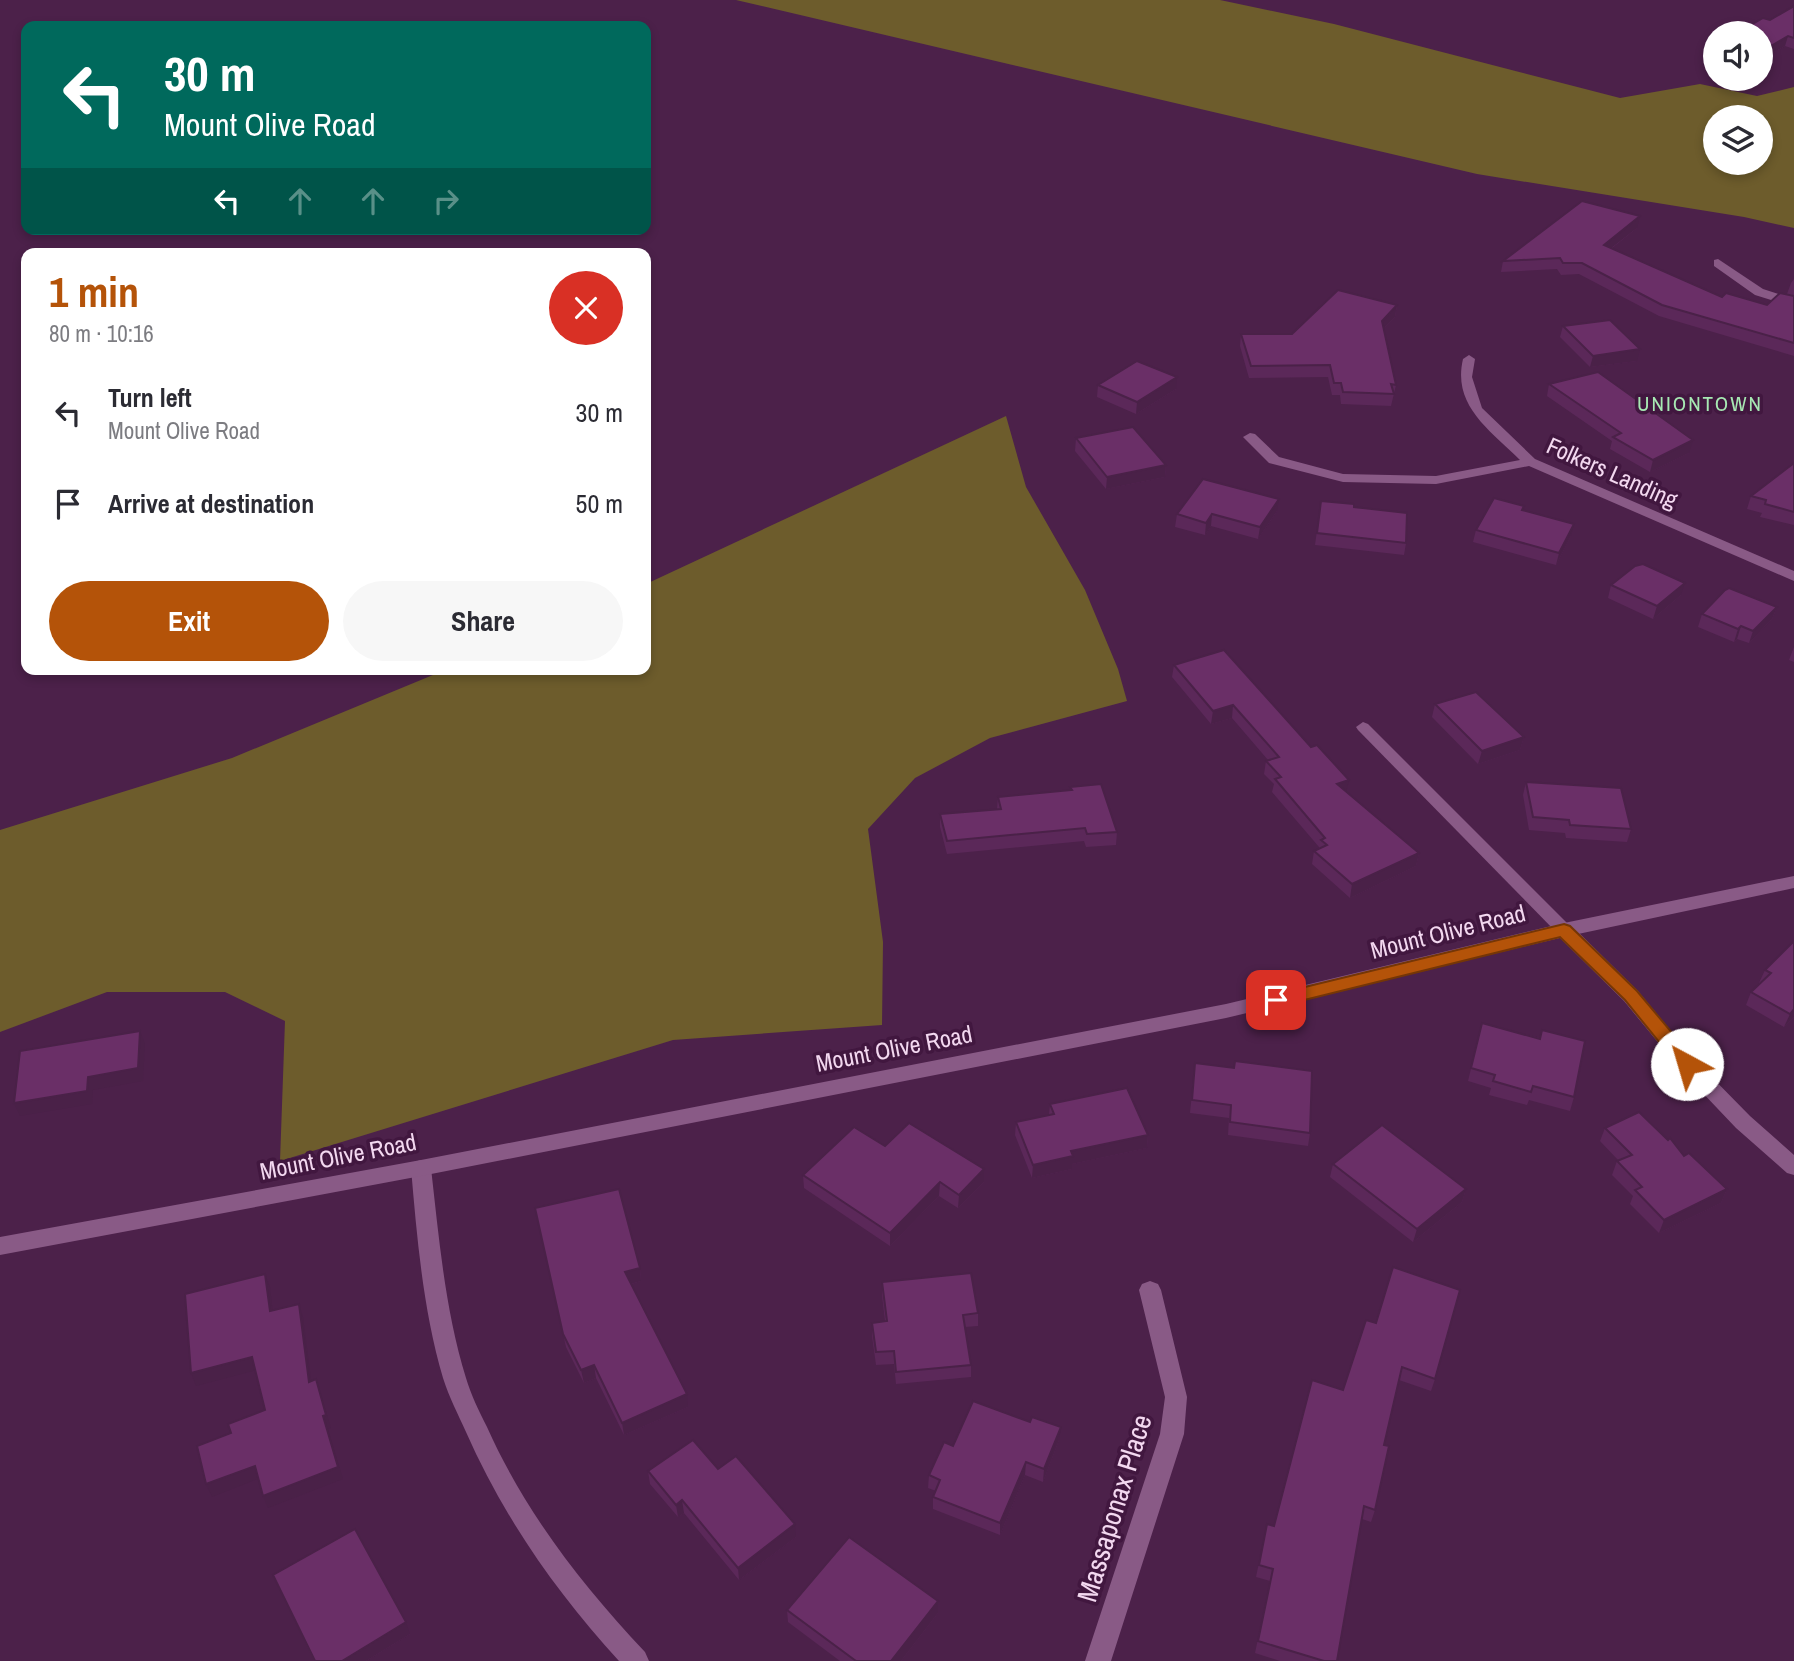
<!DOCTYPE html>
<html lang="en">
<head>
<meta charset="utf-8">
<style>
  :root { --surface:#fff; --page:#f7f7f7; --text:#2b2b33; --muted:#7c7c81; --accent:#b45309 }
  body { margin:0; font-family:"Archivo Narrow",sans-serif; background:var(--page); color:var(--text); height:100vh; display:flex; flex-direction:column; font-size:26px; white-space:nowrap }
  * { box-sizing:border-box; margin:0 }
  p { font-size:23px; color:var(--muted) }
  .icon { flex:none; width:38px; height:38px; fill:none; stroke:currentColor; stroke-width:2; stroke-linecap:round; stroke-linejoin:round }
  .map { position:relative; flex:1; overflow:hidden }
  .details { position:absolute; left:21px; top:248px; width:630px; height:427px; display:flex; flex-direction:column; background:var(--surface); border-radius:14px; box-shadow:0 4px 10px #0003 }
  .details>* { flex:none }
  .banner { position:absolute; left:21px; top:21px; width:630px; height:214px; border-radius:14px; box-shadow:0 4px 10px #0003; background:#00695c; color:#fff; overflow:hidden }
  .controls { position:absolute; left:1703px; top:21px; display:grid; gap:14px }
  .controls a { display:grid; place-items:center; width:70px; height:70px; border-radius:50%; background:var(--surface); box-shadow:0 4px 10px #0003; font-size:35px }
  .pin { position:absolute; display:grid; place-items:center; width:60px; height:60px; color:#fff; margin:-30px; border-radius:14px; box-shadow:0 4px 10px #0006 }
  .me { position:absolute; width:77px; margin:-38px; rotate:321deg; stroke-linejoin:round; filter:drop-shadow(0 0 5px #0008) }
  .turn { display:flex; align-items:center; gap:24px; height:147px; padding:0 28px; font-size:32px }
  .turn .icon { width:91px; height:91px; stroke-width:2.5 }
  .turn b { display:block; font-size:49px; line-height:60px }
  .lanes { display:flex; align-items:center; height:66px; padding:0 28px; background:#0003; justify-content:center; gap:35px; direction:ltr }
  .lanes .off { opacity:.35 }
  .round { display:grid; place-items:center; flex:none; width:74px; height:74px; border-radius:37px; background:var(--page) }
  .overview { display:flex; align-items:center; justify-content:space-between; height:119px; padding:0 28px }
  h1 { font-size:42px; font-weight:800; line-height:52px; color:var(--accent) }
  .action { display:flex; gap:14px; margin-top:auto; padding:14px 28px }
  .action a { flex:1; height:80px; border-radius:42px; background:var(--accent); color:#fff; font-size:28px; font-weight:800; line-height:80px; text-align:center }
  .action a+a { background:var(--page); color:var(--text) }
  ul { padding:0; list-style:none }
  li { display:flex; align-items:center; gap:21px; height:91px; padding:0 28px }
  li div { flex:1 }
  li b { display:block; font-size:26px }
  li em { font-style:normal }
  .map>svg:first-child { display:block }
  .green { fill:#6d5c2c; fill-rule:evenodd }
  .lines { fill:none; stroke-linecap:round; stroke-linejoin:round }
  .service { fill:#895a86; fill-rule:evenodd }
  .minor { fill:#895a86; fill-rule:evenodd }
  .tertiary { fill:#895a86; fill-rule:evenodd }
  .wall { fill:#5b2859 }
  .shaded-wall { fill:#4a2148 }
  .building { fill:#6a2f67; stroke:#4a2148; stroke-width:2 }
  .route { fill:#b45309; stroke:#753606; stroke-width:2 }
  .labels { text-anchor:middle; stroke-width:7; stroke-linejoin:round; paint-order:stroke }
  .far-neighbourhood-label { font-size:21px; letter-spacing:2px; fill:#a7e9b3; stroke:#41173f }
  .street-label { font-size:24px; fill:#f3d8f0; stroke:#41173f }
  .near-street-label { font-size:28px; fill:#f3d8f0; stroke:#41173f }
</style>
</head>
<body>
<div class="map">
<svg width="1794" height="1661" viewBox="0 0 1794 1661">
  <rect width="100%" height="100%" fill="#4c214a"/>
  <g class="green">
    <path d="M736,0H1220L1334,24L1620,98L1700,84L1757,96L1794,87V228L1744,217L1477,174ZM1715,117H1760V163H1715Z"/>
    <polygon points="1006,416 1026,487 1085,590 1118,669 1127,701 990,738 915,778 868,829 883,942 882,1025 673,1040 280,1161 285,1021 225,992 107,992 0,1032 0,830 232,758 445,670 646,670 646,584"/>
  </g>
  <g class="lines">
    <polygon class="service" points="1363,722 1368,724 1570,926 1572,930 1570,934 1558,934 1358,730 1356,727"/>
    <g class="minor">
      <polygon points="1718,259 1763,289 1794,299 1794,307 1755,295 1714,266 1714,260"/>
      <path d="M1469,355L1475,359L1472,377L1482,408L1535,459L1794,571V581L1529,466L1436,484L1343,482L1269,463L1243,437L1250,433L1255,434L1279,457L1343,474L1436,476L1520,460C1490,430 1452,406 1463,359Z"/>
      <polygon points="1564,923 1571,925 1638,991 1694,1059 1750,1116 1794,1155 1794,1175 1787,1173 1736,1128 1680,1069 1624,1001 1557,935 1555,930 1557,925"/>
      <path d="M421,1160L428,1162L431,1168C439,1238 445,1310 466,1378C471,1395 479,1411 487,1427C525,1512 581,1584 645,1652L649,1661H619C556,1592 504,1518 466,1432C458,1414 449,1397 443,1378C423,1310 417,1238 411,1168L414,1162Z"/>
      <polygon points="1150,1281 1158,1284 1161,1290 1187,1397 1184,1434 1111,1661 1085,1661 1160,1434 1165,1397 1139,1290 1142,1284"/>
    </g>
    <polygon class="tertiary" points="1794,876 1794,888 1564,937 1226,1018 421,1176 0,1255 0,1237 421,1160 1226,1004 1564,923"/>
  </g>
  <g class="wall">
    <polygon points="1794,6 1794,49 1785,46 1760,60 1760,33 1770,20"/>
    <polygon points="1637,228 1612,248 1722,297 1767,305 1792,296 1787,294 1791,283 1794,279 1794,356 1659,316 1579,274 1561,275 1557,269 1501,272 1503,261"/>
    <polygon points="1397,305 1395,317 1384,328 1396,385 1391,406 1341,404 1340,395 1332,395 1328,377 1249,378 1240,346 1241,334 1292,334"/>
    <polygon points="1563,326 1637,361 1590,367 1560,337"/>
    <polygon points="1549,384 1689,453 1650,472 1610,449 1612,441 1547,396"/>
    <polygon points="1098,385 1176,389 1136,414 1097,397"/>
    <polygon points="1076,438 1166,465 1165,477 1106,489 1075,451"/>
    <polygon points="1794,463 1794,525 1760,517 1762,513 1747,509 1751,496"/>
    <polygon points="1321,501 1406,543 1404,555 1315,545"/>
    <polygon points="1277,511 1258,539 1211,526 1205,535 1175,527 1177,514"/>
    <polygon points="1476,530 1571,536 1556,565 1473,542"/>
    <polygon points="1611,585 1681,595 1653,619 1608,598"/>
    <polygon points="1777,607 1772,619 1749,643 1737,639 1734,642 1698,627 1702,614"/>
    <polygon points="1794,647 1794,662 1789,660"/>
    <polygon points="1224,650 1346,792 1419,853 1416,866 1350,898 1312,864 1314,851 1319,849 1319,847 1272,792 1274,784 1264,774 1266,761 1268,760 1232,718 1211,724 1172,677 1174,665"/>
    <polygon points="1435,704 1524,737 1520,750 1478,764 1432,717"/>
    <polygon points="1526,782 1631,829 1627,842 1566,838 1565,833 1529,830 1523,795"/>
    <polygon points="1070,787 1117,832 1116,845 1086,847 1084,841 947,854 940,827 940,814 997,809 998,797 1070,790"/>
    <polygon points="1794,941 1794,1017 1784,1027 1746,1005 1751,992 1760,983 1759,983 1765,970"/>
    <polygon points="1482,1023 1540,1038 1542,1030 1574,1097 1570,1111 1529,1100 1527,1105 1489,1095 1491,1088 1468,1081"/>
    <polygon points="1235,1061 1310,1133 1308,1146 1228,1135 1229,1118 1190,1113 1195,1063 1234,1068"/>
    <polygon points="1050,1104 1148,1135 1147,1148 1072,1164 1072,1169 1032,1178 1015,1135 1016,1122 1049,1115"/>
    <polygon points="1605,1128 1684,1156 1727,1189 1721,1203 1659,1233 1630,1204 1633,1196 1612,1175 1617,1161 1619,1161 1600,1141"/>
    <polygon points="885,1146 984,1182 958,1208 939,1196 890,1246 804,1188 803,1175"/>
    <polygon points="1333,1164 1466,1189 1462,1202 1413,1242 1330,1177"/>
    <polygon points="538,1221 640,1268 641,1281 631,1284 688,1407 624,1435 596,1378 584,1383 566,1347"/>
    <polygon points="882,1282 978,1313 978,1326 965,1327 971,1365 971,1377 896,1384 894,1364 876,1365 872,1336 872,1323 885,1321 882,1295"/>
    <polygon points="1366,1320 1435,1379 1431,1391 1399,1380 1384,1445 1375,1510 1371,1522 1362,1519 1337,1661 1280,1661 1255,1653 1270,1581 1256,1577 1267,1524 1274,1526 1343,1390"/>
    <polygon points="1059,1440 1043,1482 1025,1475 1000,1535 933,1509 933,1497 936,1491 928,1488 929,1475 953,1446"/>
    <polygon points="718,1469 796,1537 739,1580 684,1513 678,1517 650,1484 648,1471"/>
    <polygon points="273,1575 410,1634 366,1661 314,1661"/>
    <polygon points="787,1610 938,1613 901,1661 840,1661 788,1622"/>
  </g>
  <g class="shaded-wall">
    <polygon points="1788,36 1785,46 1760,60 1761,52"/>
    <polygon points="1640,216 1637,228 1601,256 1604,245"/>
    <polygon points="1397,305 1395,317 1380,332 1382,321"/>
    <polygon points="1640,349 1637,361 1590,367 1593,356"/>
    <polygon points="1177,377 1176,389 1136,414 1137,402"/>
    <polygon points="1693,440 1689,453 1650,472 1653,460"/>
    <polygon points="1166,465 1165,477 1106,489 1107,477"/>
    <polygon points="1279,499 1277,511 1258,539 1260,527"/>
    <polygon points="1212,514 1211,526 1205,535 1206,523"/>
    <polygon points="1574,524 1571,536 1556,565 1559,553"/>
    <polygon points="1685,583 1681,595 1653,619 1657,606"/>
    <polygon points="1777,607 1772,619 1749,643 1753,631"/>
    <polygon points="1741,626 1737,639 1734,642 1738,629"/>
    <polygon points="1233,705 1232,718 1211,724 1213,711"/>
    <polygon points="1524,737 1520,750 1478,764 1482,751"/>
    <polygon points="1349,780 1346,793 1337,784"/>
    <polygon points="1419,853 1416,866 1350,898 1352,884"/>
    <polygon points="1794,1009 1794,1017 1784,1027 1790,1014"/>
    <polygon points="140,1031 145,1044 143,1081 93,1090 92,1104 20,1116 14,1103 88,1077"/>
    <polygon points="1148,1135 1147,1148 1072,1164 1072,1169 1032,1178 1033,1165 1071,1151"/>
    <polygon points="984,1169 984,1182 958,1208 959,1195"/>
    <polygon points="940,1182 939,1196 890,1246 890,1233"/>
    <polygon points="1466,1189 1462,1202 1413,1242 1417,1229"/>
    <polygon points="1727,1189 1721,1203 1659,1233 1664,1220"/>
    <polygon points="640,1268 641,1281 627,1285 625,1272"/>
    <polygon points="265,1274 270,1287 274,1324 270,1311"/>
    <polygon points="299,1304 303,1317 313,1395 309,1382"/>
    <polygon points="252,1357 257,1370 196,1386 191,1373"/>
    <polygon points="594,1365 596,1378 584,1383 581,1370"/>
    <polygon points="316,1379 331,1428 328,1429 343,1479 268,1508 263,1496"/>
    <polygon points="687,1394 688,1407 624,1435 622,1423"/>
    <polygon points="1061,1427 1059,1440 1043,1482 1044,1469"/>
    <polygon points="1026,1462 1025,1475 1000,1535 1000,1523"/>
    <polygon points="255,1466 260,1478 212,1497 206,1484"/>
    <polygon points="682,1500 684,1513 678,1517 676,1505"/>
    <polygon points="795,1524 796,1537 739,1580 738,1568"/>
    <polygon points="938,1601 938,1613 901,1661 891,1661"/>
    <polygon points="406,1622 410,1634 366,1661 342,1661"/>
  </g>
  <g class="building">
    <polygon points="1794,6 1794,38 1788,36 1761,52 1760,33 1737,33 1763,18 1770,20"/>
    <polygon points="1582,201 1640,216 1604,245 1722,297 1726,293 1767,305 1780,293 1794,296 1794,343 1662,305 1582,263 1563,263 1560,258 1503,261"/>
    <polygon points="1338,290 1397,305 1382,321 1396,385 1391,384 1394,394 1343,392 1341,383 1334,383 1330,365 1251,366 1241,334 1292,334"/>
    <polygon points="1610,320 1640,349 1593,356 1563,326"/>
    <polygon points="1137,361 1177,377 1137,402 1098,385"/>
    <polygon points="1598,372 1693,440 1653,460 1613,437 1621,433 1549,384"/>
    <polygon points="1133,427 1166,465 1107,477 1076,438"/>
    <polygon points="1794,463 1794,512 1765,504 1766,500 1751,496"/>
    <polygon points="1203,479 1279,499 1260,527 1212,514 1206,523 1177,514"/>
    <polygon points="1494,498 1524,506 1522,510 1574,524 1559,553 1476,530"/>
    <polygon points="1321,501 1354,504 1354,507 1407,513 1406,543 1317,533"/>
    <polygon points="1643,564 1685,583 1657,606 1611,585 1635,566"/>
    <polygon points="1729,588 1777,607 1753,631 1741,626 1738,629 1702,614 1725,590"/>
    <polygon points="1224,650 1311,747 1317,745 1349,780 1337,784 1419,853 1352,884 1314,851 1327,845 1321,840 1325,838 1275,779 1281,777 1266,761 1279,757 1233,705 1213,711 1174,665"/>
    <polygon points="1476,692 1524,737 1482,751 1435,704"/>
    <polygon points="1526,782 1621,788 1631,829 1570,825 1569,820 1533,817"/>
    <polygon points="1101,784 1117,832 1087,834 1085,828 947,841 940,814 1001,809 998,797 1072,790 1070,787"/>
    <polygon points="1794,941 1794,1009 1790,1014 1751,992 1771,973 1765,970"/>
    <polygon points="1482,1023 1540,1039 1542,1030 1585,1041 1574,1097 1533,1086 1531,1092 1493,1081 1495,1075 1471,1068"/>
    <polygon points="140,1031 138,1068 88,1077 87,1091 14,1103 20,1051"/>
    <polygon points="1235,1061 1312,1071 1310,1133 1230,1122 1231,1105 1192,1100 1195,1063 1234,1068"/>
    <polygon points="1127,1088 1148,1135 1071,1151 1073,1156 1033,1165 1016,1122 1054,1114 1050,1104"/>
    <polygon points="1639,1112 1668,1140 1670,1138 1684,1156 1689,1153 1727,1189 1664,1220 1635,1190 1642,1187 1617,1161 1632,1155 1605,1128"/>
    <polygon points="909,1123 984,1169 959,1195 940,1182 890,1233 803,1175 854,1127 885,1146"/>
    <polygon points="1382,1125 1466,1189 1417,1229 1333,1164"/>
    <polygon points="619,1189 640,1268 625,1272 687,1394 622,1423 594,1365 581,1370 563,1334 535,1208"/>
    <polygon points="1393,1267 1460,1290 1435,1379 1402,1367 1384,1445 1389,1446 1375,1510 1364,1506 1337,1661 1324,1661 1258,1641 1273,1569 1259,1565 1267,1524 1274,1526 1312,1380 1343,1390 1366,1320 1376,1323"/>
    <polygon points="971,1273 978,1313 963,1315 971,1365 896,1372 894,1351 876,1352 872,1323 887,1321 882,1282"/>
    <polygon points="265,1274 270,1311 299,1304 309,1382 316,1379 326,1415 323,1416 338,1467 263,1496 255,1466 206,1484 197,1446 231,1433 228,1424 265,1410 252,1357 191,1373 185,1294"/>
    <polygon points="973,1401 1030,1422 1032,1417 1061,1427 1044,1469 1026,1462 1000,1523 933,1497 940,1480 929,1475 944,1442 953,1446"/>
    <polygon points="693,1440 718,1469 736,1456 795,1524 738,1568 682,1500 676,1505 648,1471"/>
    <polygon points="355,1529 406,1622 342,1661 315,1661 273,1575"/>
    <polygon points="849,1537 938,1601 891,1661 856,1661 787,1610"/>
  </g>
  <polygon class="route" points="1564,924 1570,926 1637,991 1694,1059 1696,1064 1694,1069 1681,1069 1625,1000 1560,937 1276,1007 1270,1005 1267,1000 1270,996 1276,994"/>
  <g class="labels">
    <g class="far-neighbourhood-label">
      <text x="1700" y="411">UNIONTOWN</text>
    </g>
    <g class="street-label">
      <text transform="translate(1612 473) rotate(24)" y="8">Folkers Landing</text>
      <text transform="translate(1448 932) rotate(-14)" y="8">Mount Olive Road</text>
      <text transform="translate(894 1049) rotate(-11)" y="8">Mount Olive Road</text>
      <text transform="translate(338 1157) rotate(-11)" y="8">Mount Olive Road</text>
    </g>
    <g class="near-street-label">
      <text transform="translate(1114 1508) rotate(-73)" y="10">Massaponax Place</text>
    </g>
  </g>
</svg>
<div class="controls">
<a><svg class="icon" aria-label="sound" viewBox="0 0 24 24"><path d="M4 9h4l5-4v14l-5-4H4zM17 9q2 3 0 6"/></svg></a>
<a><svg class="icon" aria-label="layers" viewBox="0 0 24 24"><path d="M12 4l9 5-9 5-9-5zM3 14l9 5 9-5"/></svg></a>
</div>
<div class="pin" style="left:1276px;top:1000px;background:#d93025"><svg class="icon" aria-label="arrive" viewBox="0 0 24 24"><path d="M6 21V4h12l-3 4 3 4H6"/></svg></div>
<svg class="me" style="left:1687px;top:1064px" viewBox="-20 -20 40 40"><circle r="19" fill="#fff"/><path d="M0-13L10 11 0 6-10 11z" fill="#b45309"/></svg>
<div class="banner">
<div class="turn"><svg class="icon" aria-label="left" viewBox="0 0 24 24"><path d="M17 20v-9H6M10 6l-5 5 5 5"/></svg><div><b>30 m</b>Mount Olive Road</div></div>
<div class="lanes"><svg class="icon" aria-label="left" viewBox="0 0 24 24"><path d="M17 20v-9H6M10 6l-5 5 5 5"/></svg><svg class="icon off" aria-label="ahead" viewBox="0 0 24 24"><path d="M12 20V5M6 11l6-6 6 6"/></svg><svg class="icon off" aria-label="ahead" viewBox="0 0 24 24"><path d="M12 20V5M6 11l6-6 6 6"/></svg><svg class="icon off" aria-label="right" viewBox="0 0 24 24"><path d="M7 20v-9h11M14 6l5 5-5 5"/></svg></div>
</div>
<section class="details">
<div class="overview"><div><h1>1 min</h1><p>80 m · 10:16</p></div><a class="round" style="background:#d93025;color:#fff"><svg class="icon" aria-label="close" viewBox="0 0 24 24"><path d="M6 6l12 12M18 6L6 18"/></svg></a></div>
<ul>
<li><svg class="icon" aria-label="left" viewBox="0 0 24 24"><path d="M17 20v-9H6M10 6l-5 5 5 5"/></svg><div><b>Turn left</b><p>Mount Olive Road</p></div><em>30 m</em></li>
<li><svg class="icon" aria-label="arrive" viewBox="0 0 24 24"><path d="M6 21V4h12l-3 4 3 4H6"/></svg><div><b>Arrive at destination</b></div><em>50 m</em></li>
</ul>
<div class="action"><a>Exit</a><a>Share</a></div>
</section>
</div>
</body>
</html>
